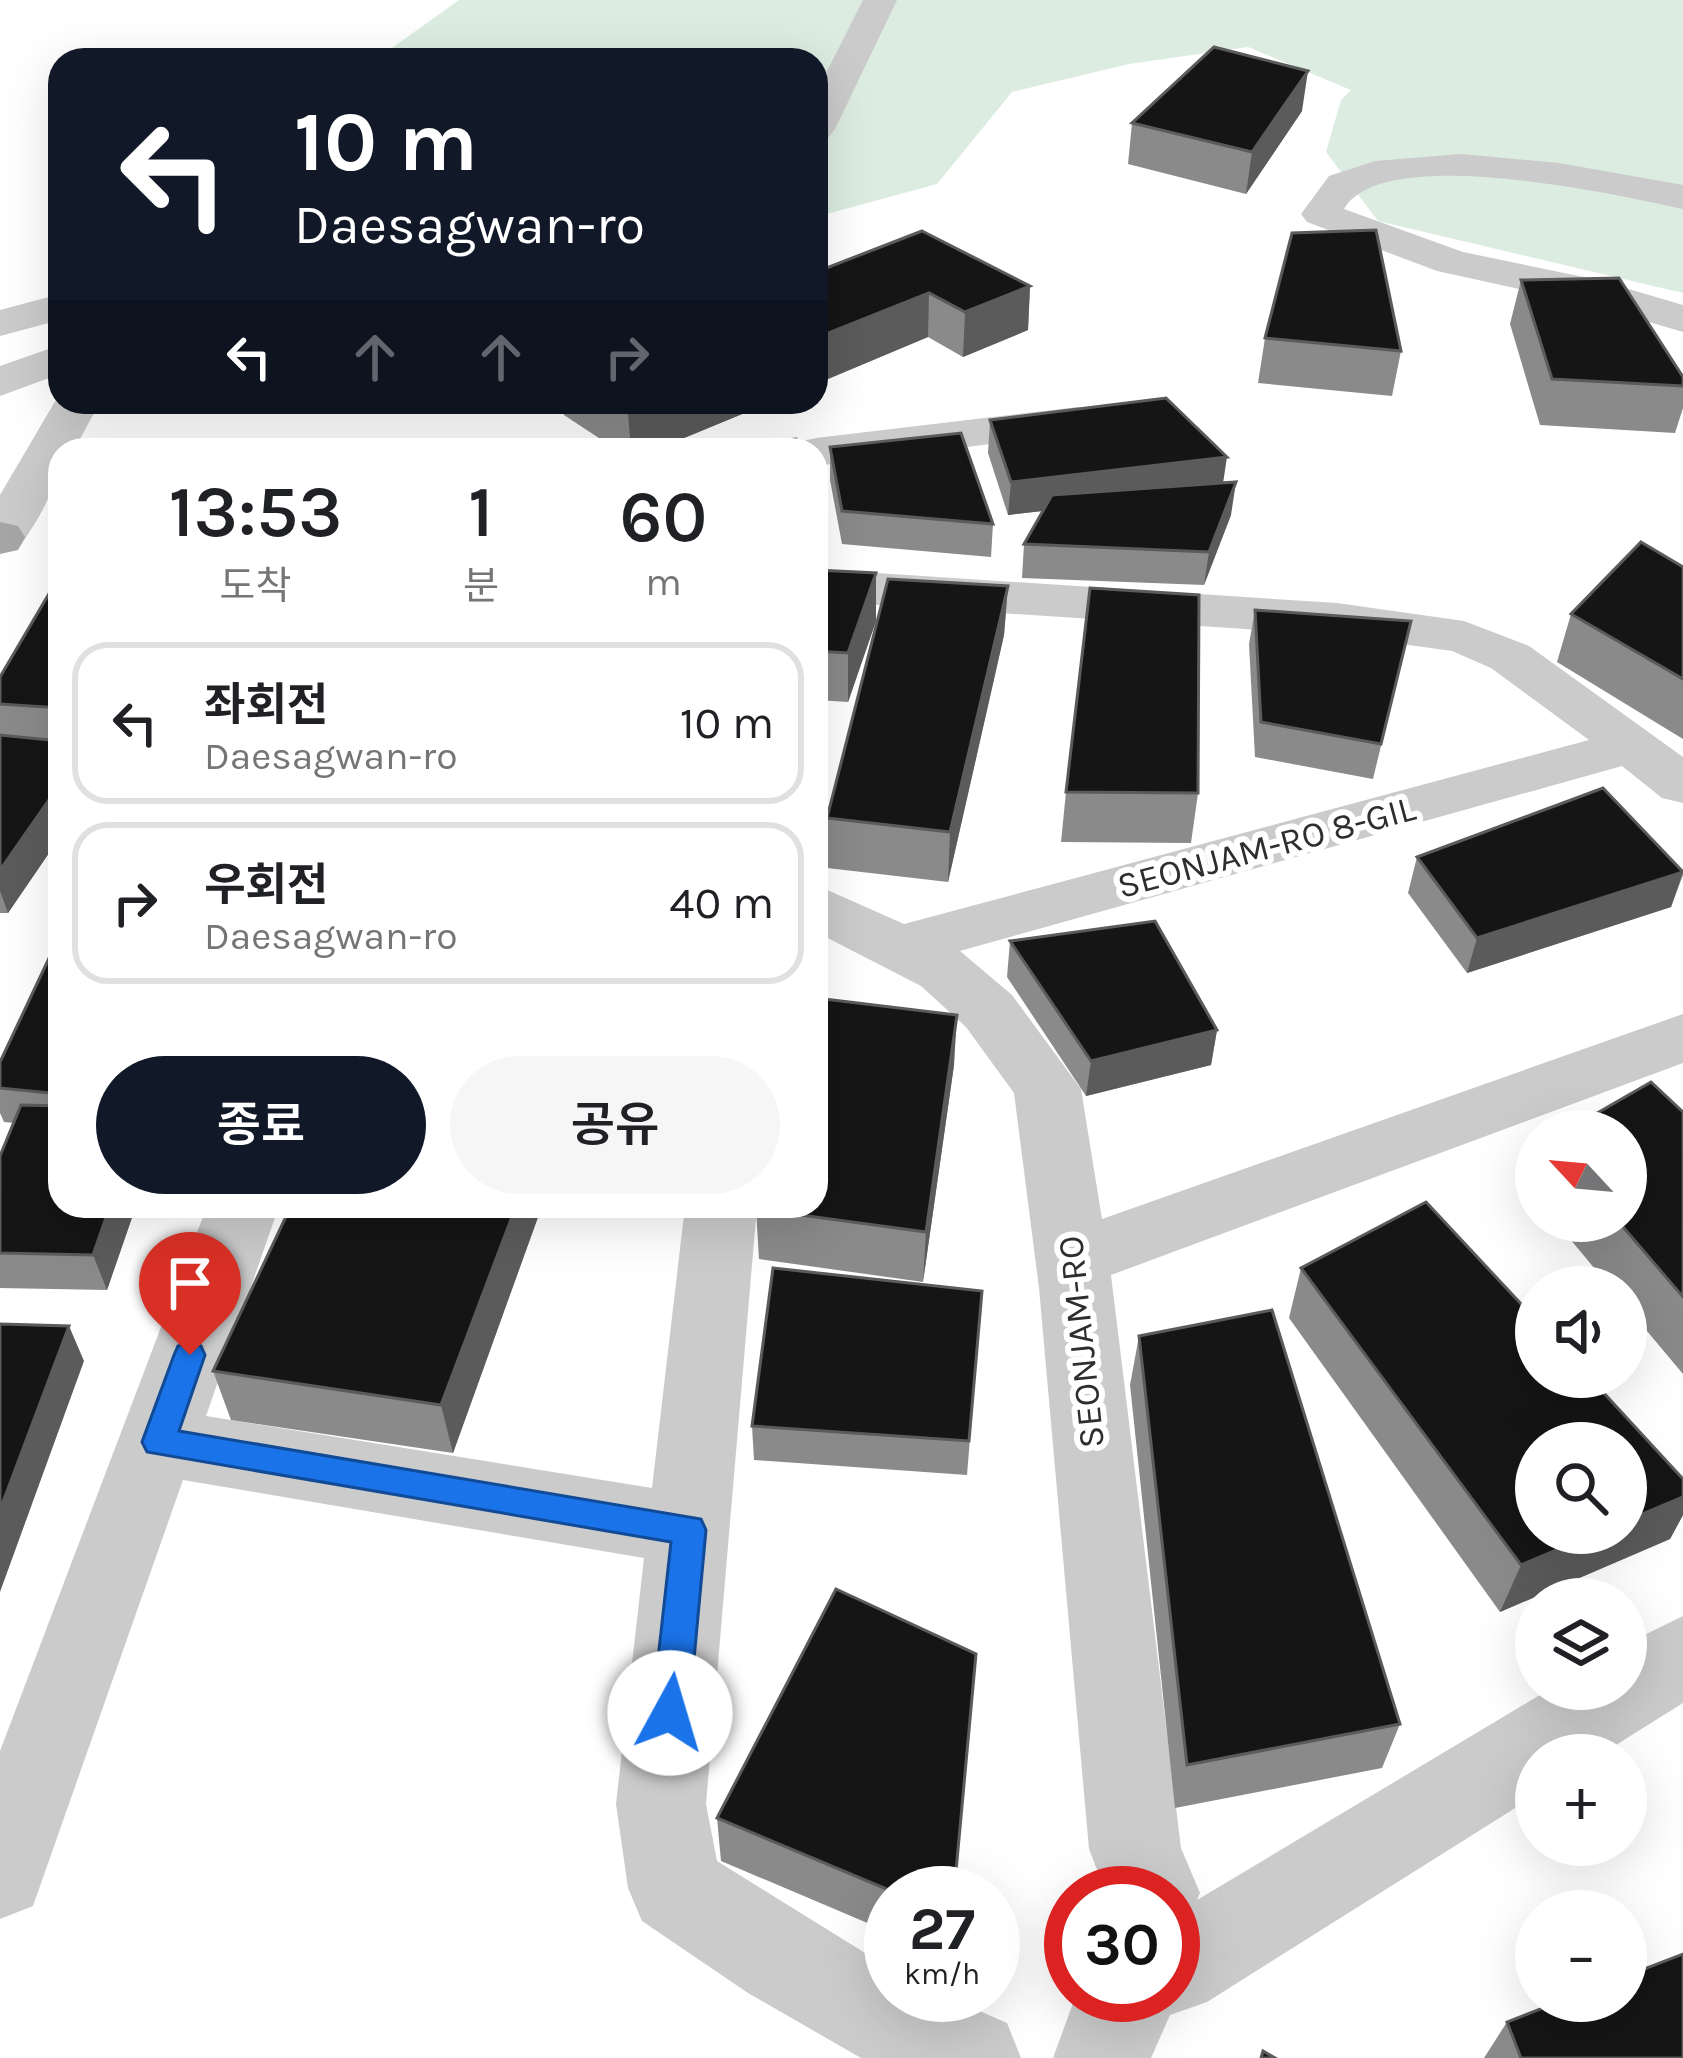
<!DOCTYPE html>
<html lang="ko">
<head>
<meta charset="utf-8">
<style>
  :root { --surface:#fff; --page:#f6f6f6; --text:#202124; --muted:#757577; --line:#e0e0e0; --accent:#111827 }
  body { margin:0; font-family:Karla,"Noto Sans KR",sans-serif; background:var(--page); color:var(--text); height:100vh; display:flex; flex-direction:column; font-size:45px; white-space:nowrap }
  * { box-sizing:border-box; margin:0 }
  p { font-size:39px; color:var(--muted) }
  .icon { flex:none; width:66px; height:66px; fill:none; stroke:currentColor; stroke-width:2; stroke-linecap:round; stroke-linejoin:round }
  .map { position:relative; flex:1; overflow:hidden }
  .side { position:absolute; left:48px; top:438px; width:780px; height:780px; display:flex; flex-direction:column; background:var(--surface); border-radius:36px; box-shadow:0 12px 48px #0002 }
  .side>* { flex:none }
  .top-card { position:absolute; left:48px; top:48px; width:780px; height:366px; border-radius:36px; box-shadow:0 12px 48px #0002; background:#111827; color:#fff; overflow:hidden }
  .needle { width:78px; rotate:296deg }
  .tools { position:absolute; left:1515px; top:1110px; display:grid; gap:24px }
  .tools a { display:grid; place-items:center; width:132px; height:132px; border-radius:50%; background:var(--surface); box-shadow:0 12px 48px #0002; font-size:60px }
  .speed { position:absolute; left:864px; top:1866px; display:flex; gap:24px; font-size:60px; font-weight:700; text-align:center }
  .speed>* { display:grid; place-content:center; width:156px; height:156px; border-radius:50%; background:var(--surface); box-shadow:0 12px 48px #0002; line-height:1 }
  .speed small { font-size:30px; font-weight:400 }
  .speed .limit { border:18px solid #d22; background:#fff; color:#111 }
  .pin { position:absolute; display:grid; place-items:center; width:102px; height:102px; color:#fff; margin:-123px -51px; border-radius:50% 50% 50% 0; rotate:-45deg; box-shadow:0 0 12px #0007 }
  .pin .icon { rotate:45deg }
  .me { position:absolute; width:132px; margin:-66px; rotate:6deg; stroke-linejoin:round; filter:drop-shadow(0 0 9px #0008) }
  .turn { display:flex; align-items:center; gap:42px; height:252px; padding:0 48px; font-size:54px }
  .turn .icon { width:156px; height:156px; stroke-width:2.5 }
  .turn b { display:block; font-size:84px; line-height:102px }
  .lanes { display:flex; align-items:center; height:114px; padding:0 48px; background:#0003; justify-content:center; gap:60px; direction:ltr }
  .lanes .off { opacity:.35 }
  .eta { display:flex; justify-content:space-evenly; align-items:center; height:204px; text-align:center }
  .eta b { font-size:72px; font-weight:600; line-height:84px }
  .primary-button { display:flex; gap:24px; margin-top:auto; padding:24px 48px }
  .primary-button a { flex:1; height:138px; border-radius:72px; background:var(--accent); color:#fff; font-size:48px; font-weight:600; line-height:138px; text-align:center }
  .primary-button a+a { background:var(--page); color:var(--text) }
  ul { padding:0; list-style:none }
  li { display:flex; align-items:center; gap:36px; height:162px; margin:0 24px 18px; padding:0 24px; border:6px solid var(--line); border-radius:36px }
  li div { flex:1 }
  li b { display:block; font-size:45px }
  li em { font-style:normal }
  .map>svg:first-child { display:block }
  .green { fill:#dcece0 }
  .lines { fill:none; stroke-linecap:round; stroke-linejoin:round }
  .minor { fill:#cbcbcb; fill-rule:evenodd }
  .major { fill:#a6a6a6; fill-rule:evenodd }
  .wall { fill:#8a8a8a }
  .shaded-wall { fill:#5b5b5b }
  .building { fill:#151515; stroke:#5b5b5b; stroke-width:3 }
  .route { fill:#1a73e8; stroke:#114b97; stroke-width:3 }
  .labels { text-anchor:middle; stroke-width:12; stroke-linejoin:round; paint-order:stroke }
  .street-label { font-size:36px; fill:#2e2e2e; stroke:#fff }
</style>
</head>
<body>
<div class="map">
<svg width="1683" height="2058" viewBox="0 0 1683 2058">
  <rect width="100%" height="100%" fill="#fff"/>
  <polygon class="green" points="459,0 1683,0 1683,293 1378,221 1326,152 1341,100 1351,90 1248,47 1129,64 1012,92 937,184 816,217 816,60 375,60"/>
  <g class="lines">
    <g class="minor">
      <polygon points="863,0 897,0 835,129 829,137 816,140 816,93"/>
      <path d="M1461,154L1559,163L1683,185V209C1618,195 1383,142 1344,209L1463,252L1598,280L1683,305V332L1588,304L1437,271L1307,222L1301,214L1329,176L1375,161Z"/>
      <polygon points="60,294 60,320 0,336 0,310"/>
      <polygon points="60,345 60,374 0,396 0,366"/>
      <path d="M60,393V402H100L74,450H60C60,486 39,518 19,548L0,552V495Z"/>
      <polygon points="1078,407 1094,411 1101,421 1094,431 816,466 816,450 794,450 799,442 816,438"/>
      <polygon points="816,569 1337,603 1464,621 1529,646 1683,757 1683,803 1662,798 1622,766 960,951 1012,995 1081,1089 1102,1219 1683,1014 1683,1063 1111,1275 1181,1848 1200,1893 1197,1900 1550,1689 1626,1689 1626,1644 1683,1616 1683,1703 1600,1755 1536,1755 1536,1795 1207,2002 1170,2015 1151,2058 1053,2058 1076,1995 1173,1995 1173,1893 1106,1893 1089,1849 1039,1288 1014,1093 966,1027 921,986 816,932 816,885 904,924 1589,740 1491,668 1452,651 1337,635 816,601"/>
      <polygon points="207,1206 279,1206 206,1416 652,1488 685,1206 757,1206 706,1804 717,1861 891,1969 891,1995 943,1995 1007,2023 1021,2058 861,2058 748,1993 642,1921 628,1888 616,1804 644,1558 183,1480 33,1906 0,1919 0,1751"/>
    </g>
    <polygon class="major" points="0,522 18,526 25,537 18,550 0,554"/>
  </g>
  <g class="wall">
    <polygon points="1302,111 1246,194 1128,164 1132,123"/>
    <polygon points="816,272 1030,286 1028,330 963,357 928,337 816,384"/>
    <polygon points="1521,280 1683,377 1683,408 1675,433 1540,425 1510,324"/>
    <polygon points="1265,338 1401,351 1392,396 1258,383"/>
    <polygon points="562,402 771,402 655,450 617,450 564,415"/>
    <polygon points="990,420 1223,483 1231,515 1204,585 1022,578 1024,544 1043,511 1008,515 988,453"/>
    <polygon points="830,447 993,524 991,557 842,544 830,480"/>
    <polygon points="1683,567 1683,739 1557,662 1571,614"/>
    <polygon points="816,570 876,573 876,621 848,702 816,700"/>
    <polygon points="60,575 60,837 8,913 0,913 0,677"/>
    <polygon points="1008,586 1004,635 948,882 827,868 827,818"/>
    <polygon points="1255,610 1411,621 1373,779 1255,757 1249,644"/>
    <polygon points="1066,792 1198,793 1191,843 1061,842"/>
    <polygon points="1417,857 1683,870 1683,875 1671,907 1467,973 1408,893"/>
    <polygon points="60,935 60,1206 136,1206 107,1290 0,1288 0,1156 14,1123 4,1122 0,1113 0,1062"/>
    <polygon points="1010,941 1217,1030 1211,1065 1086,1096 1007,977"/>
    <polygon points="954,1065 923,1282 759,1259 756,1209"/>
    <polygon points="1683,1112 1683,1374 1626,1306 1626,1287 1610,1287 1555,1221 1626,1221"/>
    <polygon points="1536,1176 1536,1198 1530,1192"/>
    <polygon points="291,1206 542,1206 453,1453 231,1420 213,1371"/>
    <polygon points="1301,1268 1683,1479 1683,1515 1670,1539 1500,1612 1289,1318"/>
    <polygon points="982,1291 967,1475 754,1460 752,1426"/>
    <polygon points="1139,1336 1400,1724 1382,1768 1175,1808 1130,1385"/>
    <polygon points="717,1818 954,1893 891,1893 891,1933 721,1861"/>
    <polygon points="1507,2022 1683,2058 1484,2058"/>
  </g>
  <g class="shaded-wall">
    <polygon points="1308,71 1302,111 1246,194 1252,152"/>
    <polygon points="1030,286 1028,330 963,357 965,312"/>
    <polygon points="929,293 928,337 816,384 816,338"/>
    <polygon points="656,402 771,402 655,450 631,450 628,413"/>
    <polygon points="1227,457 1222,490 1008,515 1011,482"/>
    <polygon points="1236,482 1231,515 1204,585 1209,552"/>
    <polygon points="876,573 876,621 848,702 848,653"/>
    <polygon points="1008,586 1004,635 948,882 950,832"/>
    <polygon points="60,784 60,837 8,913 0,891 0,870"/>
    <polygon points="1683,872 1671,907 1467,973 1477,938"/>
    <polygon points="957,1015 954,1065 923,1282 926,1232"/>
    <polygon points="1217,1030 1211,1065 1086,1096 1091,1061"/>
    <polygon points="110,1206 136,1206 107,1290 93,1255"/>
    <polygon points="516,1206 542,1206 453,1453 441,1405"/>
    <polygon points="69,1326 84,1361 0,1592 0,1510"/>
    <polygon points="1683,1497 1683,1515 1670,1539 1500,1612 1521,1565 1597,1533 1626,1533 1626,1521"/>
  </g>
  <g class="building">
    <polygon points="1214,47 1308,71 1252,152 1132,123"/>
    <polygon points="1376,230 1401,351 1265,338 1292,233"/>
    <polygon points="922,231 1030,286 965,312 929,293 816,338 816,272"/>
    <polygon points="1619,278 1683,377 1683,386 1552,379 1521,280"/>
    <polygon points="1166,398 1227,457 1011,482 990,420"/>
    <polygon points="610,402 656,402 628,413"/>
    <polygon points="961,433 993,524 842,511 830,447"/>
    <polygon points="796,439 799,450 662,450"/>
    <polygon points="1236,482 1209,552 1024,544 1052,495"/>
    <polygon points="1641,542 1683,567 1683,679 1571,614"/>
    <polygon points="816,570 876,573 848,653 816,651"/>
    <polygon points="60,575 60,708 0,704 0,677"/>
    <polygon points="888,579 1008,586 950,832 827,818"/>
    <polygon points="1090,588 1199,595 1198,793 1066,792"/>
    <polygon points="1255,610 1411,621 1381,744 1261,722"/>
    <polygon points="0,735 60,741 60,784 0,870"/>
    <polygon points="1603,788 1683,872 1477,938 1417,857"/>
    <polygon points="1155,921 1217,1030 1091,1061 1010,941"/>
    <polygon points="60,935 60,1094 0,1088 0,1062"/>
    <polygon points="816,998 957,1015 926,1232 756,1209 757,1206 816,1206"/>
    <polygon points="1651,1082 1683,1112 1683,1297 1618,1221 1626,1221 1626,1131 1566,1131"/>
    <polygon points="21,1105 60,1106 60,1206 110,1206 93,1255 0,1253 0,1156"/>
    <polygon points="1426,1202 1536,1320 1536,1377 1589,1377 1683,1479 1683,1497 1626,1521 1626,1443 1536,1443 1536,1533 1597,1533 1521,1565 1301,1268"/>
    <polygon points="291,1206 516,1206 441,1405 213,1371"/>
    <polygon points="773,1268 982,1291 969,1441 752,1426"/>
    <polygon points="1272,1310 1400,1724 1187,1765 1139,1336"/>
    <polygon points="0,1324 69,1326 0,1510"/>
    <polygon points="836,1589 976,1654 954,1893 896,1893 717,1818"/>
    <polygon points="1683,1954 1683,2058 1521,2058 1507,2022 1561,2001 1626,2001 1626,1976"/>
    <polygon points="1263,2051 1275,2058 1261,2058"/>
  </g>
  <polygon class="route" points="190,1342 201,1346 205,1355 179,1431 701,1519 706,1530 689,1713 683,1725 670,1730 658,1725 652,1713 671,1542 147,1452 142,1442 174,1355 178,1346"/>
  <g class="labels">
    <g class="street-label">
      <text transform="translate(1266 846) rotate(-15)" y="13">SEONJAM-RO 8-GIL</text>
      <text transform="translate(1080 1342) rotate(-96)" y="13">SEONJAM-RO</text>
    </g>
  </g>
</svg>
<div class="tools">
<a><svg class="needle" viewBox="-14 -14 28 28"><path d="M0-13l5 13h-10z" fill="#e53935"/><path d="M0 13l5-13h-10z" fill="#757577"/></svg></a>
<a><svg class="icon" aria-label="sound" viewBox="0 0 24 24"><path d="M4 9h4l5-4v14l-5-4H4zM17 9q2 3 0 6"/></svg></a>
<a><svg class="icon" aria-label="search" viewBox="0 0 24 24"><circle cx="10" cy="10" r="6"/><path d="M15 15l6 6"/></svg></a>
<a><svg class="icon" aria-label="layers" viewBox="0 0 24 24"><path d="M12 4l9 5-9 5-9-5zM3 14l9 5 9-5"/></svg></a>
<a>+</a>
<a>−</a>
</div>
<div class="speed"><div>27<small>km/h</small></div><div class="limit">30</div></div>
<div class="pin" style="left:190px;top:1355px;background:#d93025"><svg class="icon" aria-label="arrive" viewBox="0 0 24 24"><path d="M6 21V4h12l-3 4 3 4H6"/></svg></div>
<svg class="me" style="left:670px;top:1713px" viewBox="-20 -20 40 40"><circle r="19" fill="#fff"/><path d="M0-13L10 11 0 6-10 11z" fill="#1a73e8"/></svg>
<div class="top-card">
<div class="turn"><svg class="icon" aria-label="left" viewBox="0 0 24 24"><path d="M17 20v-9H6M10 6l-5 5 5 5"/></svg><div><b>10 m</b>Daesagwan-ro</div></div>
<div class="lanes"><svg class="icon" aria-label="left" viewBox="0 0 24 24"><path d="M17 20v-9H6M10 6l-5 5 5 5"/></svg><svg class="icon off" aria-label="ahead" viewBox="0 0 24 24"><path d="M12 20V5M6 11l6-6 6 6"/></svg><svg class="icon off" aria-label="ahead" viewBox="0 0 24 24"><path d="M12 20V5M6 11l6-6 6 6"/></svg><svg class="icon off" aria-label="right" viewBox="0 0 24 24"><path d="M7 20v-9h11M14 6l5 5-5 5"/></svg></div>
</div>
<section class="side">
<div class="eta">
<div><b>13:53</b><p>도착</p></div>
<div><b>1</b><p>분</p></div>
<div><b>60</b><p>m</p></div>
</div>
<ul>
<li><svg class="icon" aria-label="left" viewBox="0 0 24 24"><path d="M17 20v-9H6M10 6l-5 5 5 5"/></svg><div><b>좌회전</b><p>Daesagwan-ro</p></div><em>10 m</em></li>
<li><svg class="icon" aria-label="right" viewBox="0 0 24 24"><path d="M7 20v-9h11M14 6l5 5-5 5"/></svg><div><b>우회전</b><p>Daesagwan-ro</p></div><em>40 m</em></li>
</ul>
<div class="primary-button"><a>종료</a><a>공유</a></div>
</section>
</div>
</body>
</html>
